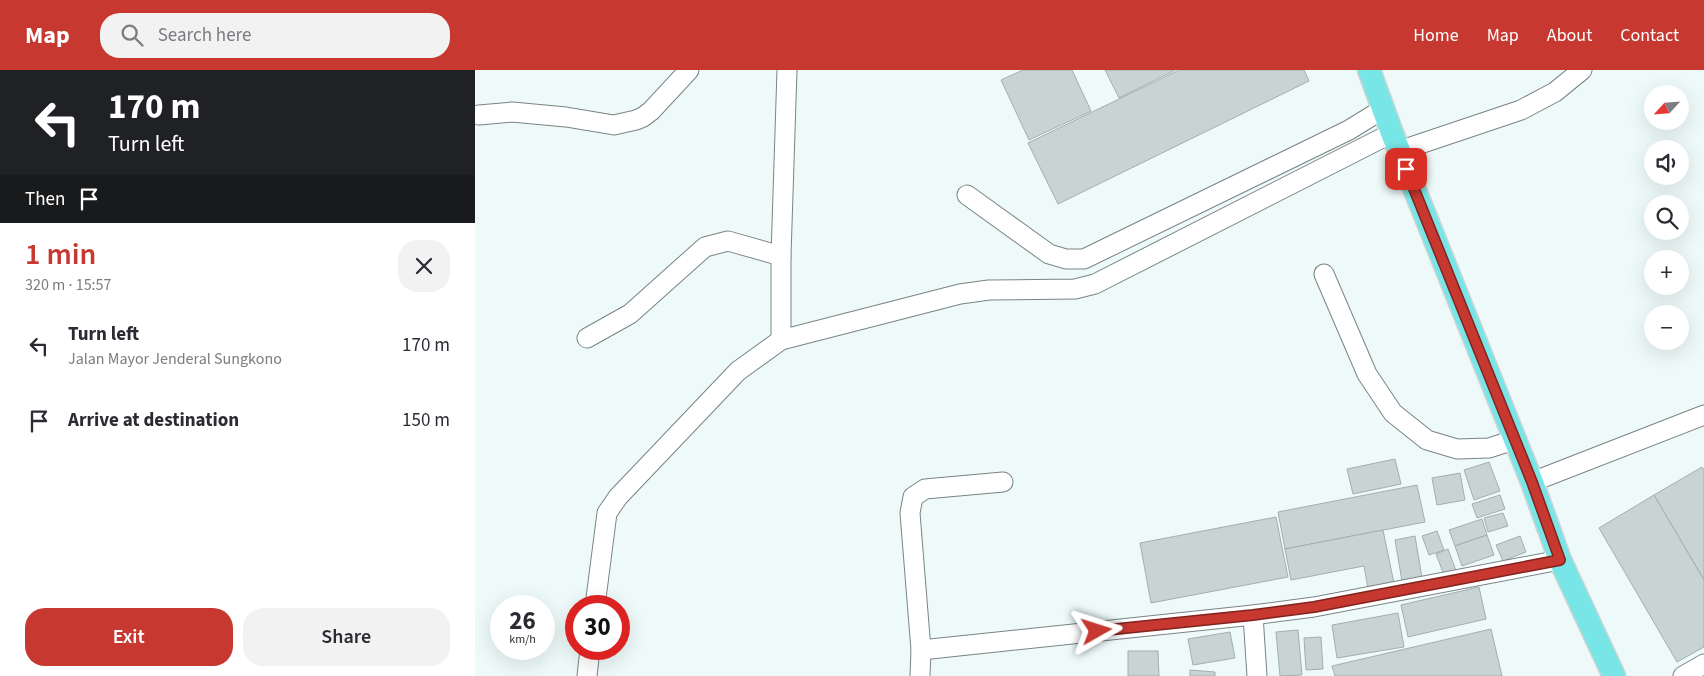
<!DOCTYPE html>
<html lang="en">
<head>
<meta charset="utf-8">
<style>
  :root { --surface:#fff; --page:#f2f2f3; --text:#2b2b33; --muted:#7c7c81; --accent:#c63830 }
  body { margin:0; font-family:"Source Sans 3",sans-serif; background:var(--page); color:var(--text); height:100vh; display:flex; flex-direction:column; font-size:19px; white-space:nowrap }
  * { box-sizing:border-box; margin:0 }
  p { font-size:16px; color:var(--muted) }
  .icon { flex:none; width:28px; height:28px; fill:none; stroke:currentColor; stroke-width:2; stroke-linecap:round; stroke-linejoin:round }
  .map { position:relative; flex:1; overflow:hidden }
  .panel { display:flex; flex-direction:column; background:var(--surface); width:475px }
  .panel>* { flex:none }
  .banner { background:#202124; color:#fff; overflow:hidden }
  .needle { width:32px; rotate:244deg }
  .tools { position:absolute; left:1169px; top:15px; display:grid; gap:10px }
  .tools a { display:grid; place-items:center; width:45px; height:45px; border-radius:50%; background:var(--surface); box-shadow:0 5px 20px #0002; font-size:25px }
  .speed { position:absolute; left:15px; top:525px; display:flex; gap:10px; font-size:25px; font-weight:700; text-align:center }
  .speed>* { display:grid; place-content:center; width:65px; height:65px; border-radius:50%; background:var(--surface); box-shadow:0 5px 20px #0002; line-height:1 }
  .speed small { font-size:12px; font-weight:400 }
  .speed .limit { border:8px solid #d22; background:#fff; color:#111 }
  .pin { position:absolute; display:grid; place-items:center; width:42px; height:42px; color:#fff; margin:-21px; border-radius:10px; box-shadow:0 2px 8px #0006 }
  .me { position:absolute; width:55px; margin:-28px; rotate:84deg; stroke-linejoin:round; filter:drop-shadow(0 0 4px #0008) }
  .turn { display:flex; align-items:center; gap:18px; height:105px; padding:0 25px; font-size:22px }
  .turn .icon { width:65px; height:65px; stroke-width:2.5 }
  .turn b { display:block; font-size:35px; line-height:42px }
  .then { display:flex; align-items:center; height:48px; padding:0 25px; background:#0003; gap:10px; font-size:19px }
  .round { display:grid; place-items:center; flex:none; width:52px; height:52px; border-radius:20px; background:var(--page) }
  .summary { display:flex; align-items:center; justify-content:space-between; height:85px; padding:0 25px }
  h1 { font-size:30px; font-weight:600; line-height:38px; color:var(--accent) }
  .cta { display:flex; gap:10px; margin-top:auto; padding:10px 25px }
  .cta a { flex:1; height:58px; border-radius:20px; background:var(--accent); color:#fff; font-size:20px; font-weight:600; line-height:58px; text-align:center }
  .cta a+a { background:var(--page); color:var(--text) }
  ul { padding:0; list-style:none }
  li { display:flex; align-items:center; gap:15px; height:75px; padding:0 25px }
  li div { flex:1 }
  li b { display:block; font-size:19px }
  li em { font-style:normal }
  header { display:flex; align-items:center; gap:30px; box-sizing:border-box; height:70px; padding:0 25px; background:var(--accent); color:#fff }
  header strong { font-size:24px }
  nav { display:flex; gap:28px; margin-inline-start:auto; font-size:18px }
  .search { width:350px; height:45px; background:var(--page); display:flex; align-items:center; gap:12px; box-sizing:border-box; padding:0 18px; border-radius:20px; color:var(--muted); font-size:19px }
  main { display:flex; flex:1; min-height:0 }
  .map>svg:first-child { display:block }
  .building { fill:#c8d3d3; stroke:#a3aeae }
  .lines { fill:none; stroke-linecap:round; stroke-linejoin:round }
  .minor-casing { stroke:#798484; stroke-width:21 }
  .major-casing { stroke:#d3d4d4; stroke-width:25 }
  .minor { stroke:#fff; stroke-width:19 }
  .major { stroke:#78e6e6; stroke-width:22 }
  .route-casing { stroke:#81241f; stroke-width:12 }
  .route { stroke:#c63830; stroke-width:9 }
</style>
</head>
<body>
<header>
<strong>Map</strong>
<div class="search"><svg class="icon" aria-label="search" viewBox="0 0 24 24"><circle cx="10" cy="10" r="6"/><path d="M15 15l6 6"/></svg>Search here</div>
<nav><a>Home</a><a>Map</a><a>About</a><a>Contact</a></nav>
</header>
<main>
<section class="panel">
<div class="banner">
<div class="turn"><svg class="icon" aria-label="left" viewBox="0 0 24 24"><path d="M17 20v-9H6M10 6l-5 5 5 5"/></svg><div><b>170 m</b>Turn left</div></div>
<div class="then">Then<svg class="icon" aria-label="arrive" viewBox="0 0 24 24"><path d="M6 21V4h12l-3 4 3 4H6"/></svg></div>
</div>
<div class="summary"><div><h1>1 min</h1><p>320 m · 15:57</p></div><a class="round"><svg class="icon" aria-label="close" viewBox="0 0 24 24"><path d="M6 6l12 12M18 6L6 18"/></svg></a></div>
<ul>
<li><svg class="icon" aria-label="left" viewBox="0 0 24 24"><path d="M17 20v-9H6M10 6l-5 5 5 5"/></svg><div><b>Turn left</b><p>Jalan Mayor Jenderal Sungkono</p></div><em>170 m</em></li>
<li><svg class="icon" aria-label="arrive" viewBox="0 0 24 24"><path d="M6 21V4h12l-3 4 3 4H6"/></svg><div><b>Arrive at destination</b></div><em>150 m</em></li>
</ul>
<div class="cta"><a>Exit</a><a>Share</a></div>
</section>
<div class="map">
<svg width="1229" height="606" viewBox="0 0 1229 606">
  <rect width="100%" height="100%" fill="#eefafa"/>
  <g class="building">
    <polygon points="548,0 597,0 616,41 554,70 526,10"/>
    <polygon points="630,0 700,0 644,28"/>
    <polygon points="704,0 829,0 834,11 583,134 553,73"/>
    <polygon points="920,389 926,414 878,424 872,399"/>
    <polygon points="1014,392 1025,421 999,430 989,400"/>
    <polygon points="1227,397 1229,400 1229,510 1179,425"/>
    <polygon points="985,403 990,430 962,435 957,408"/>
    <polygon points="942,415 950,452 810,479 803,442"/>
    <polygon points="1025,425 1030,439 1002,448 997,434"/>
    <polygon points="1179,425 1229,510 1229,577 1202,592 1124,458"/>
    <polygon points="1028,443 1033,456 1013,462 1009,448"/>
    <polygon points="801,447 813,507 676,533 665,473"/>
    <polygon points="1007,449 1012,465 980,476 974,460"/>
    <polygon points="908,460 920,518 894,524 889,496 816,510 810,479"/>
    <polygon points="962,461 969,480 954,485 947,466"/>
    <polygon points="1012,465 1019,485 987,496 980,476"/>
    <polygon points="940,466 948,514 928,517 920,470"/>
    <polygon points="1045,466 1051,482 1028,491 1021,475"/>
    <polygon points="973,479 983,506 971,510 961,484"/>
    <polygon points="1004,517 1011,549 933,567 926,535"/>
    <polygon points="923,543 929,577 862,588 857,555"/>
    <polygon points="1016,559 1027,606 860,606 857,596"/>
    <polygon points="823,560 827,605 805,606 801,562"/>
    <polygon points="755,562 760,588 718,595 713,569"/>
    <polygon points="846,567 848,599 831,600 829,568"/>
    <polygon points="653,581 683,581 684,606 653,606"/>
    <polygon points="715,600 740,602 740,606 715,606"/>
  </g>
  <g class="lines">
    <defs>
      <g id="minor">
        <polyline points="312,0 306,186 306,270 485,224 514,220 600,219 620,214 917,63"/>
        <polyline points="4,45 37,42 91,47 139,55 161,50 168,47 176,41 214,0"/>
        <polyline points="924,81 1046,40 1080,22 1107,0"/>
        <polyline points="492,125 574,184 591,189 609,189 874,60 908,39"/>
        <polyline points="849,204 892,304 918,343 952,370 982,379 1014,378 1039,370"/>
        <polyline points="112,268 155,244 230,177 253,171 306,186"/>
        <polyline points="1057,412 1229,345"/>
        <polyline points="120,536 132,443 143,427 263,301 306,270"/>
        <polyline points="778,545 782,606"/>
        <polyline points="446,580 778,545 839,537 1085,490"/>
        <polyline points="112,606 115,579"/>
        <polyline points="445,606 446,580 435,443 438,427 450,419 528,412"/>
        <polyline points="1208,606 1229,594"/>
      </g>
      <polyline id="major" points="894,0 917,63 1057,412 1085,490 1139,606"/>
    </defs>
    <use href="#minor" class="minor-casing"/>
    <use href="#major" class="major-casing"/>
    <use href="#minor" class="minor"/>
    <use href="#major" class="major"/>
  </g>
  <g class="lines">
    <defs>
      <polyline id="route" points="622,561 778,545 839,537 1085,490 1057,412 931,99"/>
    </defs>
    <use href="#route" class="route-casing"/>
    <use href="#route" class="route"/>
  </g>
</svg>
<div class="tools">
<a><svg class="needle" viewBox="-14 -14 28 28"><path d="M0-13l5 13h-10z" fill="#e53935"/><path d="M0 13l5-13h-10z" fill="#7c7c81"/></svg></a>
<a><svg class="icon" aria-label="sound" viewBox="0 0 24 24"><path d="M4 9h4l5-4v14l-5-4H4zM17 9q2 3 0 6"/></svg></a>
<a><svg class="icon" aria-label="search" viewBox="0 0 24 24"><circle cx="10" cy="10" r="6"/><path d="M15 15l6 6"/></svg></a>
<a>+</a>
<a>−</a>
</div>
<div class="speed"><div>26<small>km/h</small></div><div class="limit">30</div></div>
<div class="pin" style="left:931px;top:99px;background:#d93025"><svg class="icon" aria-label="arrive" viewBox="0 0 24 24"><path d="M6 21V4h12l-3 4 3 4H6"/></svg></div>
<svg class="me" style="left:622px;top:561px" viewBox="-20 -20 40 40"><path d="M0-17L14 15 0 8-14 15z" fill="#c63830" stroke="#fff" stroke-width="4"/></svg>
</div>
</main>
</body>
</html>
